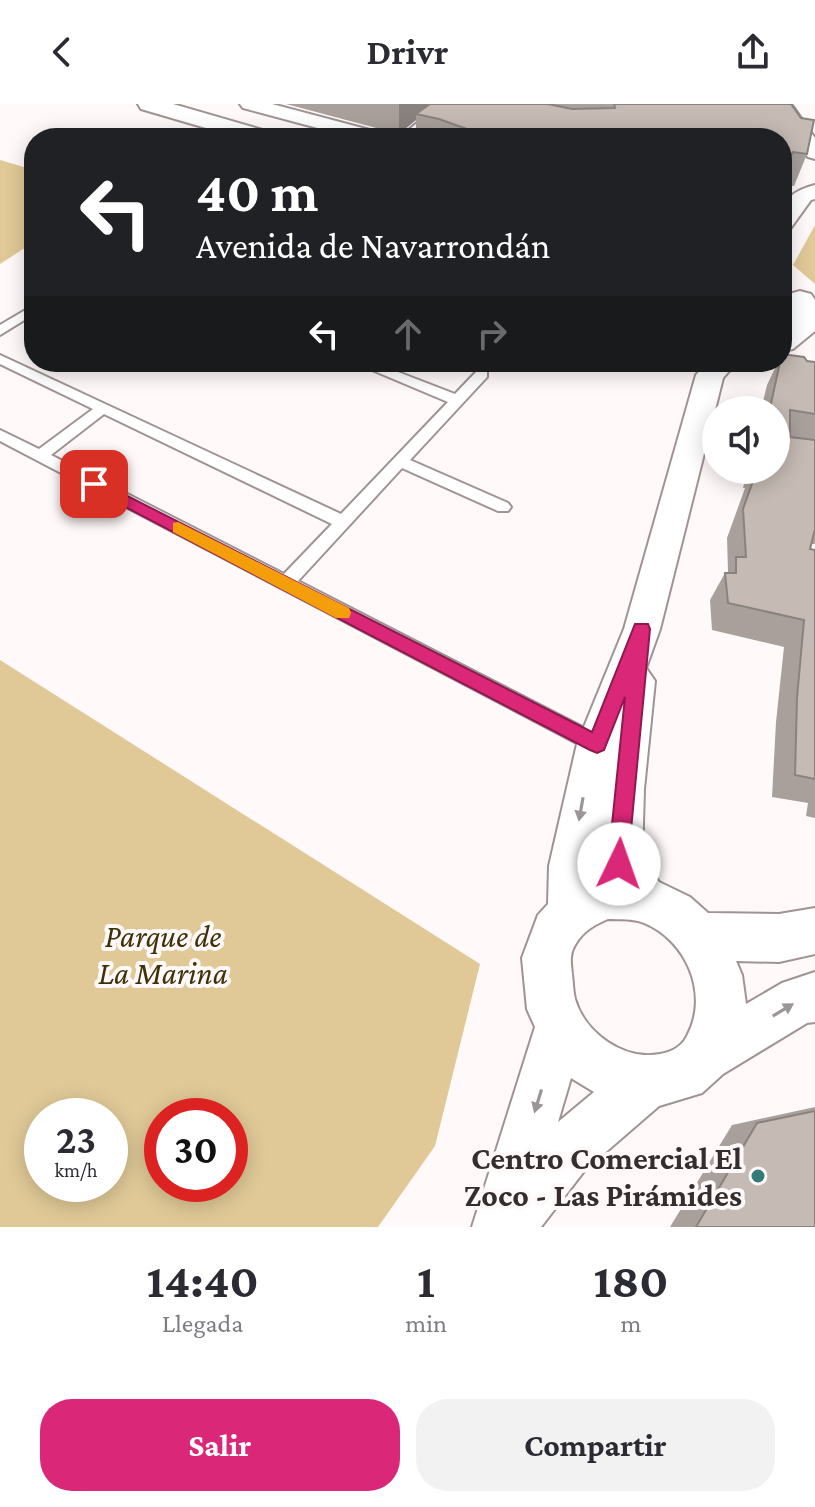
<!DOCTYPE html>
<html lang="es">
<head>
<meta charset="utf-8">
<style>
  :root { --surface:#fff; --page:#f2f2f3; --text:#2b2b33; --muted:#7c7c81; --accent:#db2777 }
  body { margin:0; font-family:"Crimson Pro",serif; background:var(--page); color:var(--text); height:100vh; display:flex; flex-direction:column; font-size:30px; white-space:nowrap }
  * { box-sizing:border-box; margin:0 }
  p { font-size:26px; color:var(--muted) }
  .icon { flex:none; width:44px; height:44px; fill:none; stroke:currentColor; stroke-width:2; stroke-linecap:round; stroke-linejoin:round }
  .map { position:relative; height:1123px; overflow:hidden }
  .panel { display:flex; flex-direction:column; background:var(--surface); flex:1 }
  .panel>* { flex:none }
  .top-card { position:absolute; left:24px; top:24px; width:768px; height:244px; border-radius:32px; box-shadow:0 4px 20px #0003; background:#202124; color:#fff; overflow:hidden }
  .tools { position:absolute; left:702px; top:292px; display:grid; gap:16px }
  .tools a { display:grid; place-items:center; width:88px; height:88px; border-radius:50%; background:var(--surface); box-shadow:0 4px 20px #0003; font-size:40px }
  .speed { position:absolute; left:24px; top:994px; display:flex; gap:16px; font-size:40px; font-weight:700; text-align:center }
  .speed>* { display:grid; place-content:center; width:104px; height:104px; border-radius:50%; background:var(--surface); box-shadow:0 4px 20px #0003; line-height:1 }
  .speed small { font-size:20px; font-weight:400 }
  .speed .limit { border:12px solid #d22; background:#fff; color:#111 }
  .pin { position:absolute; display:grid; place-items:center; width:68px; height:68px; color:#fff; margin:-34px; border-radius:16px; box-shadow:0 4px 12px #0006 }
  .me { position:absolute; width:88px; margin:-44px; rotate:3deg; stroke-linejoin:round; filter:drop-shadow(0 0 6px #0008) }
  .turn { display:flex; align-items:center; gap:28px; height:168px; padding:0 40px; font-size:36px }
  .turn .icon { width:104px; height:104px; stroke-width:2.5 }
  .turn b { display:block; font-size:56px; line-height:68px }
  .lanes { display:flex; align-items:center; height:76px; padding:0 40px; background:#0003; justify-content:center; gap:40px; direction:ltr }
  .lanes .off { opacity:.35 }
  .eta { display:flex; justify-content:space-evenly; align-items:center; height:136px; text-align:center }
  .eta b { font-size:48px; font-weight:700; line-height:56px }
  .primary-button { display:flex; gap:16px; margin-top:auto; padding:16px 40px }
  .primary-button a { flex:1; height:92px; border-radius:32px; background:var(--accent); color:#fff; font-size:32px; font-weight:700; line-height:92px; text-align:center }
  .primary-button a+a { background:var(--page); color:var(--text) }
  header { display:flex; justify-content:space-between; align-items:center; height:104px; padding:0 40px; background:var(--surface); font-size:36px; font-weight:700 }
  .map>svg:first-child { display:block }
  .green { fill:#e0c997; fill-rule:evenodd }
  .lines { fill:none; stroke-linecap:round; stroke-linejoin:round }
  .lane-casing { stroke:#a09393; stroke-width:4 }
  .street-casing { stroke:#a09393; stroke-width:4 }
  .secondary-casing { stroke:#a09393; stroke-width:4 }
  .lane { fill:#fff; fill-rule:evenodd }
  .street { fill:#fff; fill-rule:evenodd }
  .secondary { fill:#fff; fill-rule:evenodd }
  .wall { fill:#a9a09b }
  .shaded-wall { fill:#8a827e }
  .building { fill:#c5bab4; stroke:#8a827e; stroke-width:2 }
  .oneway { fill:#9a9697 }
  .route { fill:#db2777; stroke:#8e194d; stroke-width:2 }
  .slow { fill:#f59e0b }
  .poi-dot { fill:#337b77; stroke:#fff9fa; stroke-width:3 }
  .labels { text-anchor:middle; stroke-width:8; stroke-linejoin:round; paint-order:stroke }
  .near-park-label { font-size:32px; font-style:italic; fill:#403006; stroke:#fff9fa }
  .near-poi-label { font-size:32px; font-weight:bold; fill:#342e2f; stroke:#fff9fa; text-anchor:end }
</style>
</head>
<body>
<header><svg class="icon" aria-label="back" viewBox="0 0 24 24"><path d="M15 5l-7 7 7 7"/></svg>Drivr<svg class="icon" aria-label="share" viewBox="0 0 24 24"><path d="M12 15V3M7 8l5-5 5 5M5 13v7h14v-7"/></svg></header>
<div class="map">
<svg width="815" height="1123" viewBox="0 0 815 1123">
  <rect width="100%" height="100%" fill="#fff9fa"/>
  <g class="green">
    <polygon points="0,56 34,66 34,138 0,160"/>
    <polygon points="815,121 815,180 793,161"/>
    <path d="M0,556L480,860L435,1042L378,1123H0ZM110,1012V1080H42V1012ZM162,1012H230V1080H162Z"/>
  </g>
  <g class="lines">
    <defs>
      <g id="lane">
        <polygon points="34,201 34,210 0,231 0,221"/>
        <path d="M0,251L341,410L448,298L353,258H372L455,290L477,267H487V273L410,356L508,399L511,403L508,407H498L402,364L298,477L604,634L607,640L604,646L597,649L590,646L0,337V326L39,345L93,305L0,260ZM104,310L332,420L284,470L51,351Z"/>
      </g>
      <g id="street">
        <polygon points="240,0 272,0 385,30 388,34 355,34 243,4"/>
        <polygon points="440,0 462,0 422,34 399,34"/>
        <polygon points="771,0 791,0 815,34 815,55 808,53"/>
        <path d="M815,81V95L811,96L790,125L782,127C782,98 786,89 815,81Z"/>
        <path d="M707,258H737L723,274L660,525L646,564L655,577L644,685L642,754L659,778L690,793L708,809L779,810L815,804V850L779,858L736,857L742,871L746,900L782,879L815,868V918L807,919L723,970L702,989L659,1002L585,1066L541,1123H472L535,923L527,905L522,854L538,811L548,800L549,762L577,640L624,525L696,271ZM599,731L597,760L601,771L594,774ZM608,815C619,816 633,814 644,819C686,836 709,889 688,930C683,942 672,948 660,950C624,957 585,929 575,895C573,887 573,878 572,870C571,860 569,850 575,841C583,827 594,821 608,815ZM571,974L594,988L558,1018Z"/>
      </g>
      <g id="secondary">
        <polygon points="138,0 173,0 273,29 277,34 240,34 141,5"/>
        <polygon points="800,187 811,190 815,196 815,227 793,245 782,247 782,224 787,220 791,209 785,196 789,190"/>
      </g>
    </defs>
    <use href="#lane" class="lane-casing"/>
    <use href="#street" class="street-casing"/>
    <use href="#secondary" class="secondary-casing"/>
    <use href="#lane" class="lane"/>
    <use href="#street" class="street"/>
    <use href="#secondary" class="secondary"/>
  </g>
  <g class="wall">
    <polygon points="286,0 791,0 807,50 794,82 782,81 782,34 416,34 416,16 399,30"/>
    <polygon points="807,257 815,258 815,440 812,440 810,445 815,446 815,714 806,712 808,699 772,693 776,618 784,543 712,526 710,496 725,469 728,469 728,467 727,434 745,384 743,384 748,366 776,366 776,306 761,306 767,281 778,258"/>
    <polygon points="815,1003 815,1123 670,1123 732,1021"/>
  </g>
  <g class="shaded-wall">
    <polygon points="399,0 430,0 416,10 416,16 399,30"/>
    <polygon points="793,48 782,77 782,66"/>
  </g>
  <g class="building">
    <polygon points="430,0 548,0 572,5 615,4 614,0 791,0 801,14 814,16 807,50 793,48 782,66 782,34 492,34 439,15 416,10"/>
    <polygon points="782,250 804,253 807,257 815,258 815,310 790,306 790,333 815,336 815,425 810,445 815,446 815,675 795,671 797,594 804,516 728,499 725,469 736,469 736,453 746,453 743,405 757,366 776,366 776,306 772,306 773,304 770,304 780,258 782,258"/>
    <polygon points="815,1007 815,1123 696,1123 757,1019"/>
  </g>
  <defs><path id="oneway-solid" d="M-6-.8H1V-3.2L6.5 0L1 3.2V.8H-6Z" transform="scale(2)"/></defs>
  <g class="oneway">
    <use href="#oneway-solid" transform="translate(581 705) rotate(100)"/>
    <use href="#oneway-solid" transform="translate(783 906) rotate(-31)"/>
    <use href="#oneway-solid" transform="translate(538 997) rotate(107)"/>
  </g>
  <polygon class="route" points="94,375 592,628 635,520 648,520 650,525 627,768 619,771 612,768 608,760 625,593 604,646 597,649 590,646 89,384 87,380"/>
  <polygon class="slow" points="178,418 349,504 351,509 349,514 336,514 173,428 173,419"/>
  <circle class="poi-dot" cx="758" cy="1072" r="8"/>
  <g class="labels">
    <g class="near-park-label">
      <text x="163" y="843">Parque de<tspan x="163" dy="37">La Marina</tspan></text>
    </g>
    <g class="near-poi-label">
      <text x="742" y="1065">Centro Comercial El<tspan x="742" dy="37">Zoco - Las Pirámides</tspan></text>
    </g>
  </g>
</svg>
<div class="tools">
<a><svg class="icon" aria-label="sound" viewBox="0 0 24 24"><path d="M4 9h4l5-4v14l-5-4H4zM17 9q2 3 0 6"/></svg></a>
</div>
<div class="speed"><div>23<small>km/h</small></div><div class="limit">30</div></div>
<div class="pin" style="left:94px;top:380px;background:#d93025"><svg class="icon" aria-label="arrive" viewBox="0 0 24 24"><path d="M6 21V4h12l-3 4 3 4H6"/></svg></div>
<svg class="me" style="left:619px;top:760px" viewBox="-20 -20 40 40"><circle r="19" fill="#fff"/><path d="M0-13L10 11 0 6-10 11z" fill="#db2777"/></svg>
<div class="top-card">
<div class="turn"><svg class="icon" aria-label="left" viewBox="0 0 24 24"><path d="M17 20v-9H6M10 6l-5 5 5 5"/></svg><div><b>40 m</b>Avenida de Navarrondán</div></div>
<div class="lanes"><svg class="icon" aria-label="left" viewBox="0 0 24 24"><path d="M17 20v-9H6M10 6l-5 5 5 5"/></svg><svg class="icon off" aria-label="ahead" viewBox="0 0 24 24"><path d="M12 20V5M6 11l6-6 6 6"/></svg><svg class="icon off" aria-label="right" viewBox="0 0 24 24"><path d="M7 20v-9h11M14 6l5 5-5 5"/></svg></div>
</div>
</div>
<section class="panel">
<div class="eta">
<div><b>14:40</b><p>Llegada</p></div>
<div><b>1</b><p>min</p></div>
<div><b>180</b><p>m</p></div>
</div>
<div class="primary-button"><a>Salir</a><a>Compartir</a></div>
</section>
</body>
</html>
